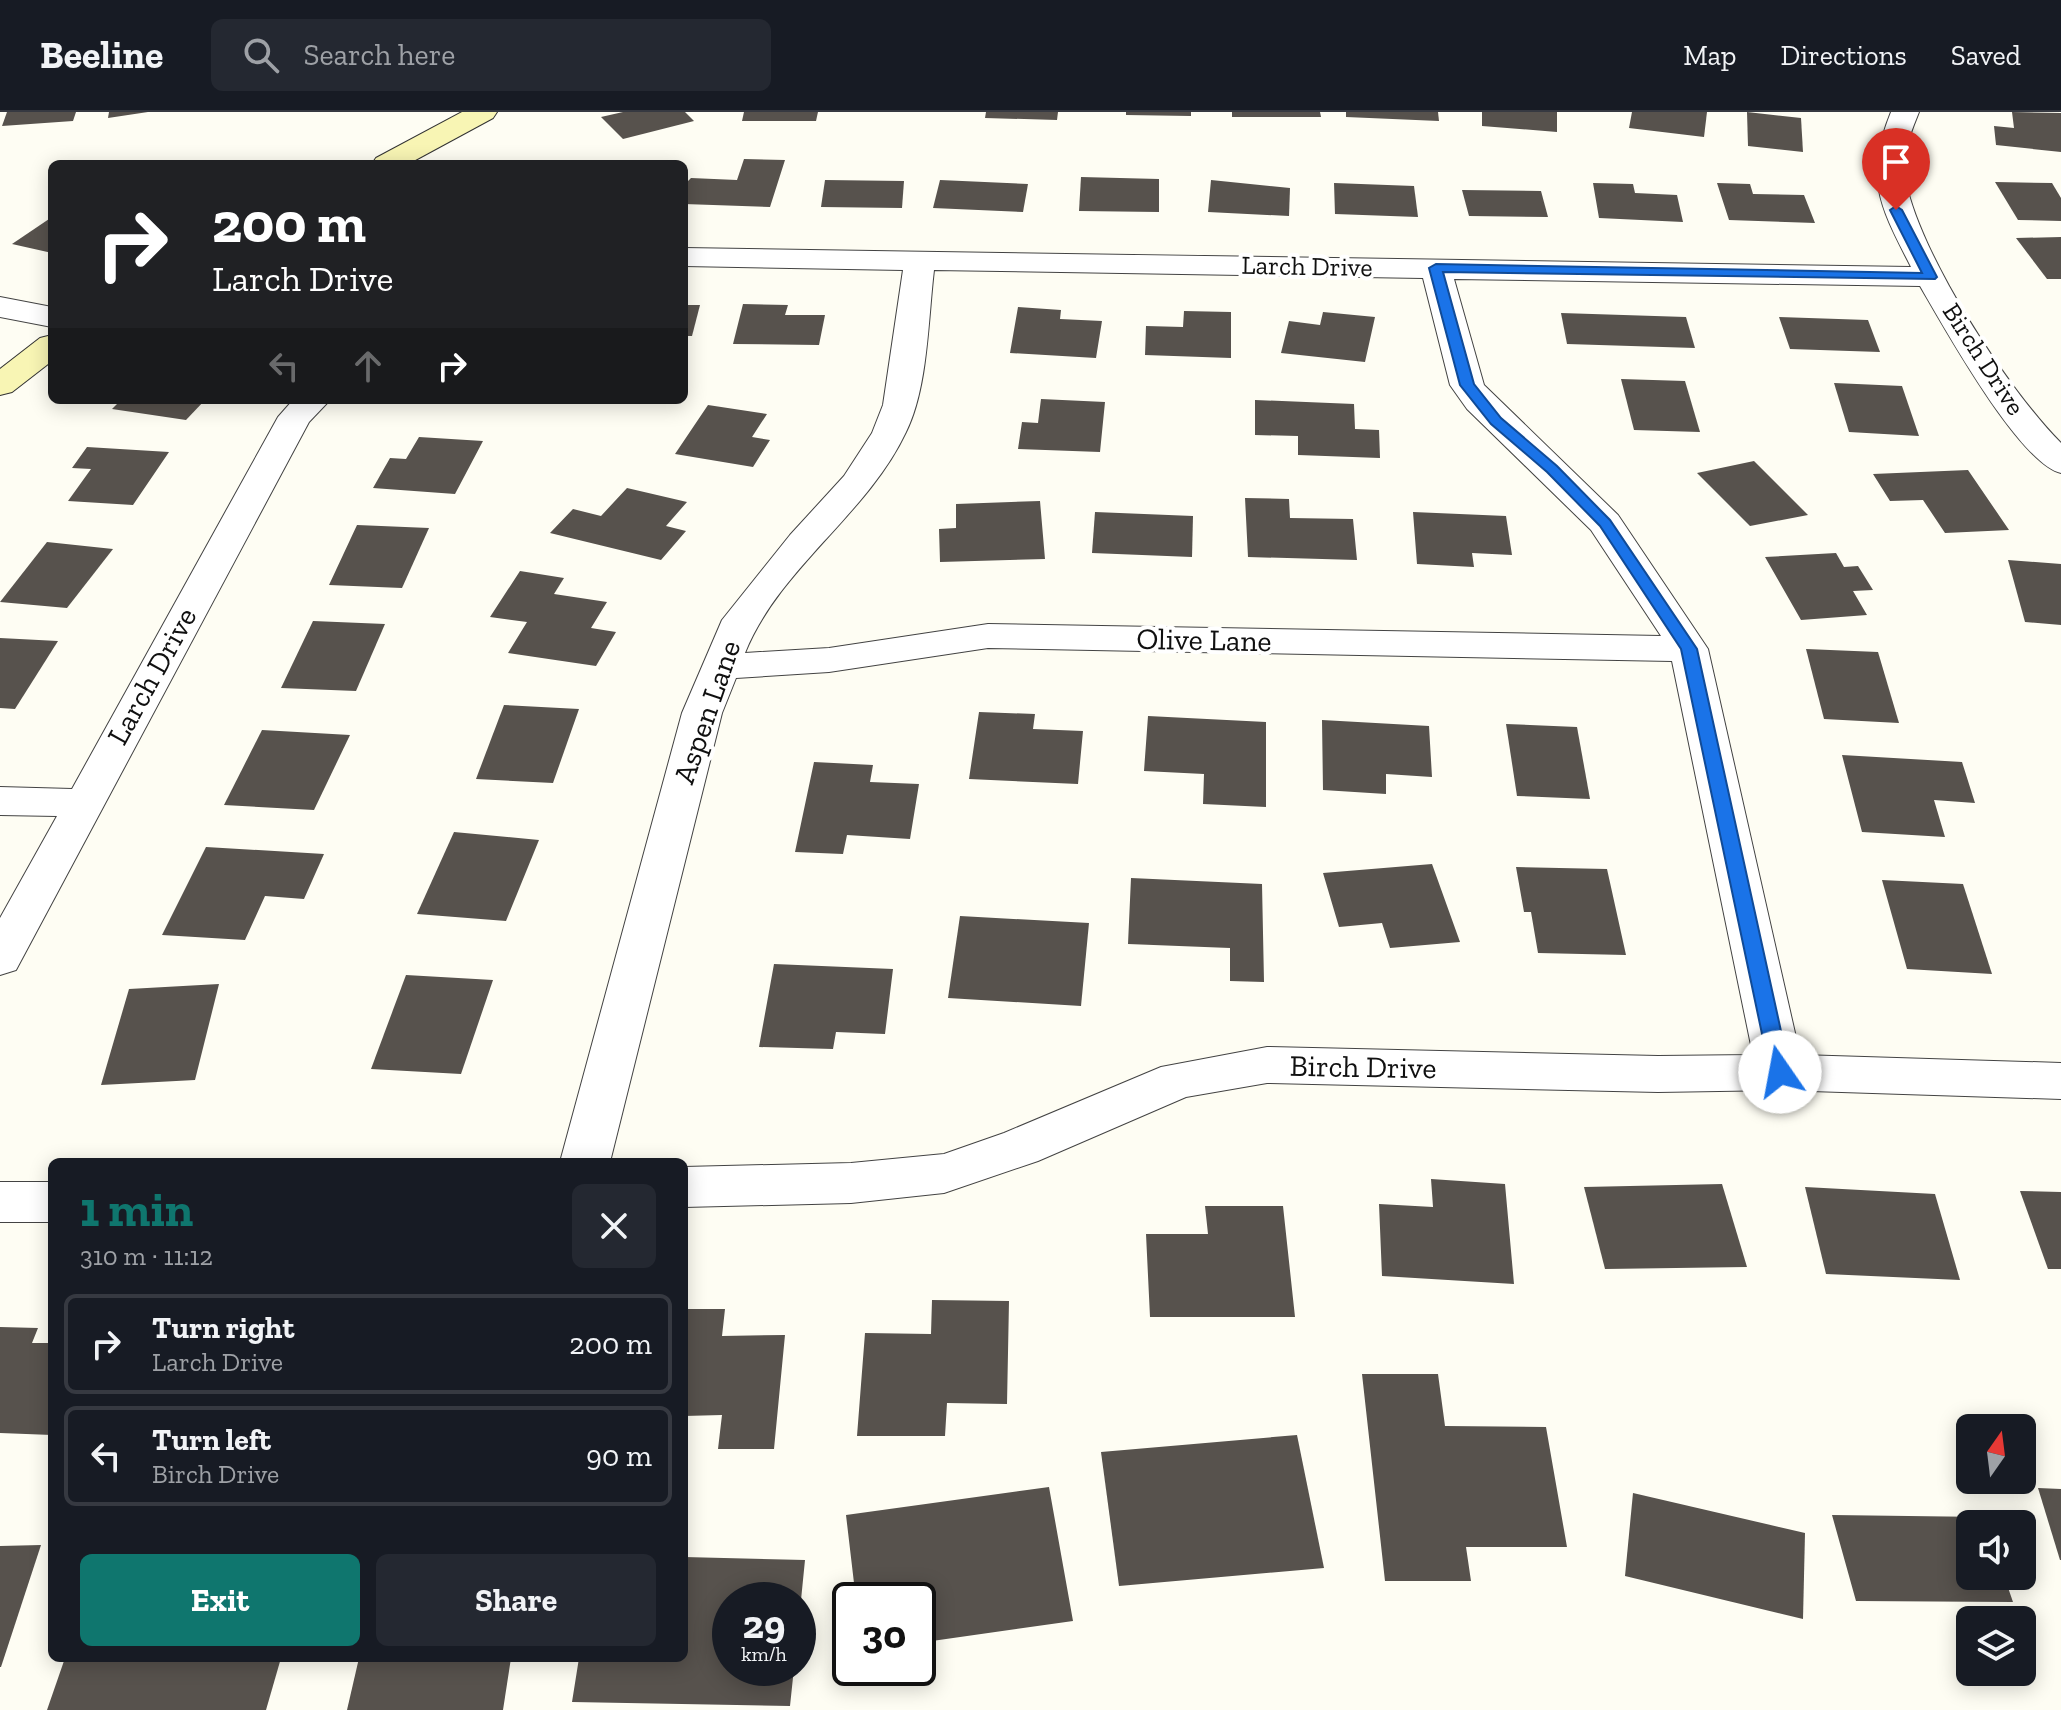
<!DOCTYPE html>
<html lang="en">
<head>
<meta charset="utf-8">
<style>
  :root { --surface:#171b24; --page:#242831; --text:#f1f3f6; --muted:#9ea1a6; --line:#363941; --accent:#0f766e }
  body { margin:0; font-family:"Zilla Slab",serif; background:var(--page); color:var(--text); height:100vh; display:flex; flex-direction:column; font-size:30px; white-space:nowrap }
  * { box-sizing:border-box; margin:0 }
  p { font-size:26px; color:var(--muted) }
  .icon { flex:none; width:44px; height:44px; fill:none; stroke:currentColor; stroke-width:2; stroke-linecap:round; stroke-linejoin:round }
  .map { position:relative; flex:1; overflow:hidden }
  .drawer { position:absolute; left:48px; top:1046px; width:640px; height:504px; display:flex; flex-direction:column; background:var(--surface); border-radius:12px; box-shadow:0 4px 20px #0003 }
  .drawer>* { flex:none }
  .top-card { position:absolute; left:48px; top:48px; width:640px; height:244px; border-radius:12px; box-shadow:0 4px 20px #0003; background:#202124; color:#fff; overflow:hidden }
  .needle { width:52px; rotate:14deg }
  .controls { position:absolute; left:1956px; top:1302px; display:grid; gap:16px }
  .controls a { display:grid; place-items:center; width:80px; height:80px; border-radius:12px; background:var(--surface); box-shadow:0 4px 20px #0003; font-size:40px }
  .speed { position:absolute; left:712px; top:1470px; display:flex; gap:16px; font-size:40px; font-weight:700; text-align:center }
  .speed>* { display:grid; place-content:center; width:104px; height:104px; border-radius:50%; background:var(--surface); box-shadow:0 4px 20px #0003; line-height:1 }
  .speed small { font-size:20px; font-weight:400 }
  .speed .limit { border:4px solid #111; border-radius:12px; background:#fff; color:#111 }
  .pin { position:absolute; display:grid; place-items:center; width:68px; height:68px; color:#fff; margin:-82px -34px; border-radius:50% 50% 50% 0; rotate:-45deg; box-shadow:0 0 8px #0007 }
  .pin .icon { rotate:45deg }
  .me { position:absolute; width:88px; margin:-44px; rotate:348deg; stroke-linejoin:round; filter:drop-shadow(0 0 6px #0008) }
  .turn { display:flex; align-items:center; gap:28px; height:168px; padding:0 32px; font-size:36px }
  .turn .icon { width:104px; height:104px; stroke-width:2.5 }
  .turn b { display:block; font-size:56px; line-height:68px }
  .lanes { display:flex; align-items:center; height:76px; padding:0 32px; background:#0003; justify-content:center; gap:40px; direction:ltr }
  .lanes .off { opacity:.35 }
  .round { display:grid; place-items:center; flex:none; width:84px; height:84px; border-radius:12px; background:var(--page) }
  .summary { display:flex; align-items:center; justify-content:space-between; height:136px; padding:0 32px }
  h1 { font-size:48px; font-weight:800; line-height:60px; color:var(--accent) }
  .button { display:flex; gap:16px; margin-top:auto; padding:16px 32px }
  .button a { flex:1; height:92px; border-radius:12px; background:var(--accent); color:#fff; font-size:32px; font-weight:800; line-height:92px; text-align:center }
  .button a+a { background:var(--page); color:var(--text) }
  ul { padding:0; list-style:none }
  li { display:flex; align-items:center; gap:24px; height:100px; margin:0 16px 12px; padding:0 16px; border:4px solid var(--line); border-radius:12px }
  li div { flex:1 }
  li b { display:block; font-size:30px }
  li em { font-style:normal }
  header { display:flex; align-items:center; gap:48px; box-sizing:border-box; height:112px; padding:0 40px; background:var(--surface); border-bottom:2px solid var(--line) }
  header strong { font-size:38px }
  nav { display:flex; gap:44px; margin-inline-start:auto; font-size:28px }
  .search { width:560px; height:72px; background:var(--page); display:flex; align-items:center; gap:20px; box-sizing:border-box; padding:0 28px; border-radius:12px; color:var(--muted); font-size:30px }
  .map>svg:first-child { display:block }
  .building { fill:#57524d }
  .lines { fill:none; stroke-linecap:round; stroke-linejoin:round }
  .street-casing { stroke:#434343; stroke-width:2 }
  .secondary-casing { stroke:#323232; stroke-width:2 }
  .street { fill:#fff; fill-rule:evenodd }
  .secondary { fill:#f8f5b4; fill-rule:evenodd }
  .route { fill:#1a73e8; stroke:#114b97; stroke-width:2 }
  .labels { text-anchor:middle; stroke-width:8; stroke-linejoin:round; paint-order:stroke }
  .far-street-label { font-size:26px; fill:#101010; stroke:#fff }
  .street-label { font-size:30px; fill:#101010; stroke:#fff }
</style>
</head>
<body>
<header>
<strong>Beeline</strong>
<div class="search"><svg class="icon" aria-label="search" viewBox="0 0 24 24"><circle cx="10" cy="10" r="6"/><path d="M15 15l6 6"/></svg>Search here</div>
<nav><a>Map</a><a>Directions</a><a>Saved</a></nav>
</header>
<div class="map">
<svg width="2061" height="1598" viewBox="0 0 2061 1598">
  <rect width="100%" height="100%" fill="#fefdf3"/>
  <g class="building">
    <polygon points="7,0 76,0 73,9 2,14"/>
    <polygon points="109,0 148,0 108,6"/>
    <polygon points="623,0 685,0 694,9 623,27 601,5"/>
    <polygon points="744,0 818,0 816,9 742,9"/>
    <polygon points="986,0 1058,0 1057,8 985,6"/>
    <polygon points="1126,0 1191,0 1191,4 1126,3"/>
    <polygon points="1232,0 1320,0 1321,5 1232,5"/>
    <polygon points="1346,0 1438,0 1439,9 1346,5"/>
    <polygon points="1482,0 1557,0 1557,20 1482,14"/>
    <polygon points="1632,0 1707,0 1704,25 1629,16"/>
    <polygon points="1747,0 1801,6 1803,40 1748,34"/>
    <polygon points="2012,0 2061,1 2061,40 1996,33 1994,14 2014,16"/>
    <polygon points="744,47 785,48 770,95 684,92 684,73 691,66 737,68"/>
    <polygon points="1081,65 1159,67 1159,100 1079,99"/>
    <polygon points="825,68 904,69 902,96 821,95"/>
    <polygon points="940,68 1028,72 1023,100 933,96"/>
    <polygon points="1211,68 1290,76 1289,104 1208,100"/>
    <polygon points="1995,70 2052,71 2061,86 2061,109 2018,108"/>
    <polygon points="1334,71 1414,74 1418,105 1335,102"/>
    <polygon points="1593,71 1633,72 1635,81 1677,83 1683,110 1599,106"/>
    <polygon points="1717,71 1750,72 1753,82 1804,83 1815,111 1729,108"/>
    <polygon points="1462,78 1541,79 1548,105 1469,104"/>
    <polygon points="52,105 52,141 12,132"/>
    <polygon points="2061,125 2061,167 2047,167 2016,126"/>
    <polygon points="743,192 788,193 785,203 825,203 819,233 733,232"/>
    <polygon points="684,193 700,193 692,224 684,224"/>
    <polygon points="1018,195 1061,198 1060,207 1102,209 1096,246 1010,241"/>
    <polygon points="1184,199 1231,200 1231,246 1145,243 1146,214 1183,215"/>
    <polygon points="1323,200 1375,205 1365,250 1281,241 1289,209 1320,213"/>
    <polygon points="1561,201 1686,205 1695,236 1567,232"/>
    <polygon points="1779,205 1868,208 1880,240 1790,237"/>
    <polygon points="1621,267 1685,269 1700,320 1634,318"/>
    <polygon points="1834,271 1902,274 1919,324 1849,320"/>
    <polygon points="1041,287 1105,290 1100,340 1018,337 1022,310 1038,311"/>
    <polygon points="121,288 205,288 186,308 112,297"/>
    <polygon points="1255,288 1354,292 1355,317 1379,318 1380,346 1298,343 1298,324 1255,323"/>
    <polygon points="708,293 767,302 752,325 770,328 753,355 675,342"/>
    <polygon points="419,325 483,329 455,382 373,376 390,346 406,347"/>
    <polygon points="87,335 169,340 133,393 68,389 91,357 72,356"/>
    <polygon points="1754,349 1808,403 1750,414 1697,361"/>
    <polygon points="1968,358 2009,418 1945,421 1923,388 1890,389 1873,362"/>
    <polygon points="627,376 687,390 666,414 686,419 661,448 550,421 573,397 601,404"/>
    <polygon points="1245,386 1289,387 1290,406 1353,407 1357,448 1248,445"/>
    <polygon points="1040,389 1045,447 940,450 939,417 956,416 956,392"/>
    <polygon points="1095,400 1193,404 1192,445 1092,441"/>
    <polygon points="1413,400 1506,404 1512,443 1472,441 1474,455 1417,452"/>
    <polygon points="357,413 429,416 402,476 329,473"/>
    <polygon points="47,430 113,437 67,496 0,490"/>
    <polygon points="1836,441 1844,455 1858,454 1873,478 1853,479 1867,503 1801,508 1765,445"/>
    <polygon points="2008,448 2061,452 2061,513 2025,510"/>
    <polygon points="520,459 564,466 554,482 607,490 591,516 616,520 596,554 508,541 527,510 490,505"/>
    <polygon points="313,509 385,512 356,579 281,576"/>
    <polygon points="0,526 58,529 15,597 0,596"/>
    <polygon points="1806,537 1878,540 1899,611 1824,607"/>
    <polygon points="504,593 579,597 553,671 476,667"/>
    <polygon points="979,600 1035,602 1033,617 1083,619 1078,672 969,667"/>
    <polygon points="1148,604 1266,610 1266,695 1203,692 1204,662 1144,659"/>
    <polygon points="1322,608 1429,614 1432,665 1386,662 1386,682 1323,678"/>
    <polygon points="1506,612 1577,615 1590,687 1517,684"/>
    <polygon points="262,618 350,623 314,698 224,693"/>
    <polygon points="1842,643 1962,650 1975,691 1934,688 1945,725 1862,720"/>
    <polygon points="814,650 873,653 870,670 919,672 910,727 847,723 843,742 795,740"/>
    <polygon points="454,720 539,728 506,809 417,802"/>
    <polygon points="206,735 324,742 304,787 265,784 245,828 162,823"/>
    <polygon points="1432,752 1460,830 1390,836 1382,811 1339,815 1323,761"/>
    <polygon points="1516,755 1607,757 1626,843 1538,841 1531,800 1524,800"/>
    <polygon points="1131,766 1262,772 1264,870 1230,869 1230,836 1128,832"/>
    <polygon points="1882,768 1963,772 1992,862 1907,857"/>
    <polygon points="960,804 1089,811 1081,894 948,886"/>
    <polygon points="774,852 893,857 885,922 836,920 833,937 759,935"/>
    <polygon points="406,863 493,868 461,962 371,957"/>
    <polygon points="219,872 195,968 101,973 129,877"/>
    <polygon points="1431,1067 1505,1072 1514,1172 1382,1164 1379,1092 1433,1095"/>
    <polygon points="1722,1072 1747,1155 1605,1157 1584,1075"/>
    <polygon points="1805,1075 1935,1082 1960,1168 1826,1162"/>
    <polygon points="2020,1079 2061,1080 2061,1157 2048,1157"/>
    <polygon points="1205,1094 1283,1094 1295,1205 1150,1205 1146,1122 1208,1122"/>
    <polygon points="932,1188 1009,1189 1007,1292 947,1291 945,1324 857,1324 865,1221 931,1222"/>
    <polygon points="684,1197 725,1197 722,1224 785,1223 774,1337 718,1337 722,1303 684,1304"/>
    <polygon points="0,1215 38,1216 32,1231 52,1231 52,1323 0,1321"/>
    <polygon points="1362,1262 1438,1262 1445,1314 1546,1315 1567,1435 1466,1435 1471,1469 1385,1469"/>
    <polygon points="1297,1323 1324,1456 1119,1474 1101,1340"/>
    <polygon points="1049,1375 1073,1509 918,1531 918,1488 856,1488 846,1403"/>
    <polygon points="2038,1376 2061,1377 2061,1448 2060,1448"/>
    <polygon points="1633,1381 1805,1421 1803,1507 1625,1464"/>
    <polygon points="1832,1403 1985,1405 1987,1412 1970,1412 1970,1464 2004,1464 2013,1490 1856,1489"/>
    <polygon points="41,1433 1,1555 0,1555 0,1434"/>
    <polygon points="684,1445 805,1448 801,1488 730,1488 730,1556 794,1556 790,1594 572,1590 579,1546 684,1546"/>
    <polygon points="65,1546 281,1546 266,1598 47,1598"/>
    <polygon points="359,1546 511,1546 503,1598 347,1598"/>
  </g>
  <g class="lines">
    <defs>
      <g id="street">
        <path d="M1891,0H1919C1911,20 1901,43 1905,65C1917,139 2008,278 2061,331V361C2019,351 1944,215 1920,174L1454,167L1484,273L1618,403L1708,537L1800,943L2061,951V987L1780,978L1658,980L1267,971L1186,985L1038,1049L944,1081L851,1091L684,1095V1055L851,1051L944,1042L1004,1021L1161,955L1267,935L1658,944L1753,943L1672,549L988,536L829,560L736,566L722,601L610,1050H560L682,601L722,508L790,423L844,364L872,321L883,293L903,158L684,154V136L1911,155C1880,94 1864,67 1891,0ZM934,158L1423,166L1450,273L1467,297L1591,418L1661,524L988,512L829,536L745,541C779,456 867,403 906,320C928,276 928,208 934,158Z"/>
        <polygon points="0,185 52,195 52,215 0,205"/>
        <polygon points="293,288 330,288 309,310 16,858 0,863 0,806 57,704 0,703 0,675 72,677 278,305"/>
        <rect x="0" y="1070" width="52" height="40"/>
      </g>
      <g id="secondary">
        <polygon points="462,0 497,0 493,6 408,52 372,52 376,46"/>
        <polygon points="52,223 52,249 12,280 0,283 0,257 40,226"/>
      </g>
    </defs>
    <use href="#street" class="street-casing"/>
    <use href="#secondary" class="secondary-casing"/>
    <use href="#street" class="street"/>
    <use href="#secondary" class="secondary"/>
  </g>
  <polygon class="route" points="1896,94 1902,98 1937,165 1935,167 1443,160 1474,272 1501,306 1557,354 1610,408 1697,537 1790,960 1780,967 1770,960 1681,537 1600,414 1547,360 1491,312 1460,273 1429,156 1436,152 1922,161 1890,98"/>
  <g class="labels">
    <g class="far-street-label">
      <text transform="translate(1307 154) rotate(1)" y="9">Larch Drive</text>
      <text transform="translate(1984 247) rotate(57)" y="9">Birch Drive</text>
    </g>
    <g class="street-label">
      <text transform="translate(1204 528) rotate(1)" y="10">Olive Lane</text>
      <text transform="translate(152 564) rotate(-61)" y="10">Larch Drive</text>
      <text transform="translate(707 600) rotate(-71)" y="10">Aspen Lane</text>
      <text transform="translate(1363 955) rotate(1)" y="10">Birch Drive</text>
    </g>
  </g>
</svg>
<div class="controls">
<a><svg class="needle" viewBox="-14 -14 28 28"><path d="M0-13l5 13h-10z" fill="#e53935"/><path d="M0 13l5-13h-10z" fill="#9ea1a6"/></svg></a>
<a><svg class="icon" aria-label="sound" viewBox="0 0 24 24"><path d="M4 9h4l5-4v14l-5-4H4zM17 9q2 3 0 6"/></svg></a>
<a><svg class="icon" aria-label="layers" viewBox="0 0 24 24"><path d="M12 4l9 5-9 5-9-5zM3 14l9 5 9-5"/></svg></a>
</div>
<div class="speed"><div>29<small>km/h</small></div><div class="limit">30</div></div>
<div class="pin" style="left:1896px;top:98px;background:#d93025"><svg class="icon" aria-label="arrive" viewBox="0 0 24 24"><path d="M6 21V4h12l-3 4 3 4H6"/></svg></div>
<svg class="me" style="left:1780px;top:960px" viewBox="-20 -20 40 40"><circle r="19" fill="#fff"/><path d="M0-13L10 11 0 6-10 11z" fill="#1a73e8"/></svg>
<div class="top-card">
<div class="turn"><svg class="icon" aria-label="right" viewBox="0 0 24 24"><path d="M7 20v-9h11M14 6l5 5-5 5"/></svg><div><b>200 m</b>Larch Drive</div></div>
<div class="lanes"><svg class="icon off" aria-label="left" viewBox="0 0 24 24"><path d="M17 20v-9H6M10 6l-5 5 5 5"/></svg><svg class="icon off" aria-label="ahead" viewBox="0 0 24 24"><path d="M12 20V5M6 11l6-6 6 6"/></svg><svg class="icon" aria-label="right" viewBox="0 0 24 24"><path d="M7 20v-9h11M14 6l5 5-5 5"/></svg></div>
</div>
<section class="drawer">
<div class="summary"><div><h1>1 min</h1><p>310 m · 11:12</p></div><a class="round"><svg class="icon" aria-label="close" viewBox="0 0 24 24"><path d="M6 6l12 12M18 6L6 18"/></svg></a></div>
<ul>
<li><svg class="icon" aria-label="right" viewBox="0 0 24 24"><path d="M7 20v-9h11M14 6l5 5-5 5"/></svg><div><b>Turn right</b><p>Larch Drive</p></div><em>200 m</em></li>
<li><svg class="icon" aria-label="left" viewBox="0 0 24 24"><path d="M17 20v-9H6M10 6l-5 5 5 5"/></svg><div><b>Turn left</b><p>Birch Drive</p></div><em>90 m</em></li>
</ul>
<div class="button"><a>Exit</a><a>Share</a></div>
</section>
</div>
</body>
</html>
